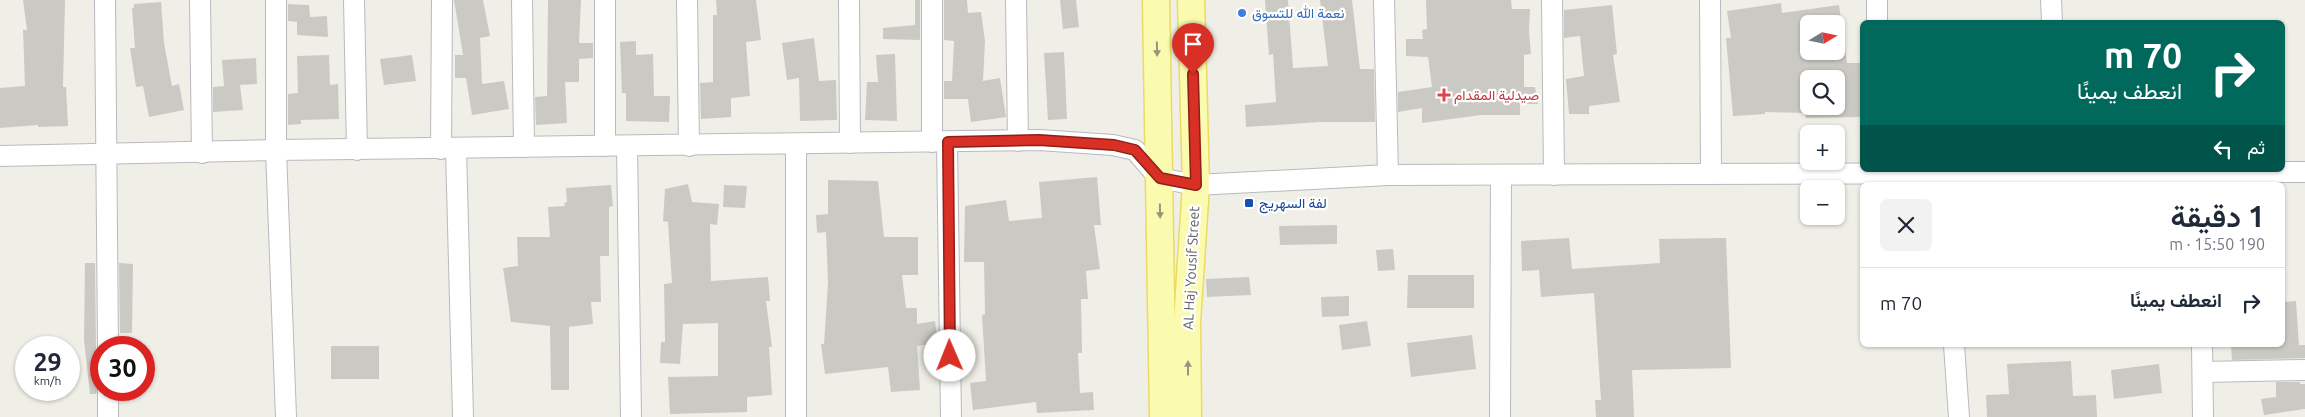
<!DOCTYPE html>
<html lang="ar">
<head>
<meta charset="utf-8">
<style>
  :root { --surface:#fff; --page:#f2f2f3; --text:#1f2937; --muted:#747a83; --line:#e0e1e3 }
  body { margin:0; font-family:Ubuntu,Vazirmatn,sans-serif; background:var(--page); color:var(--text); direction:rtl; height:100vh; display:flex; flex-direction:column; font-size:19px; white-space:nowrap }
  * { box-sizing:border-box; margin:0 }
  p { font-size:16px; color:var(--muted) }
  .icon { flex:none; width:28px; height:28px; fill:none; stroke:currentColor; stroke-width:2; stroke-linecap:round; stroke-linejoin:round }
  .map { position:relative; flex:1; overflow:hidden; direction:ltr }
  .side { position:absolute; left:1860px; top:182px; width:425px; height:165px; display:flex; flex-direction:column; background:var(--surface); border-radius:8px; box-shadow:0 1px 4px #0004; direction:rtl }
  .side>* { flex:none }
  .top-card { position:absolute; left:1860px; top:20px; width:425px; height:152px; border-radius:8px; box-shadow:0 1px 4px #0004; direction:rtl; background:#00695c; color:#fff; overflow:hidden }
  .needle { width:32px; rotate:80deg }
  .controls { position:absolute; left:1800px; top:15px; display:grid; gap:10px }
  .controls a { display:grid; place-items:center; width:45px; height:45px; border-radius:8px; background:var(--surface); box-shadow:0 1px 4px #0004; font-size:25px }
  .speed { position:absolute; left:15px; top:336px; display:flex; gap:10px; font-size:25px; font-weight:700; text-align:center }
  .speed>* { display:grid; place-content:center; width:65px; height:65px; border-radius:50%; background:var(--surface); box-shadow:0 1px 4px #0004; line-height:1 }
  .speed small { font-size:12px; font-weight:400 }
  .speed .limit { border:8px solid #d22; background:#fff; color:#111 }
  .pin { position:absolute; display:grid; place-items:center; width:42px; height:42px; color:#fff; margin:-51px -21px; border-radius:50% 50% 50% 0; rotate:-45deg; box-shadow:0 0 5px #0007 }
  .pin .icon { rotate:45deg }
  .me { position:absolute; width:55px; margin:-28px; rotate:359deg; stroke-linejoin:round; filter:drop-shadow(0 0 4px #0008) }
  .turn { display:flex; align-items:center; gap:18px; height:105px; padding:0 20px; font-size:22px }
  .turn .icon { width:65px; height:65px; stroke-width:2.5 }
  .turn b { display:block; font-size:35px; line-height:42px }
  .then { display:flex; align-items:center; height:48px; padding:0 20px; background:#0003; gap:10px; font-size:19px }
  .round { display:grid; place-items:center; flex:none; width:52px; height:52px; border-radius:8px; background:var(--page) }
  .headline { display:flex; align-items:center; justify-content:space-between; height:85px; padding:0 20px }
  h1 { font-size:30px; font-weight:600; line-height:38px }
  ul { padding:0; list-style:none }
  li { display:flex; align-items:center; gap:15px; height:70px; padding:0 20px; border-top:1px solid var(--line) }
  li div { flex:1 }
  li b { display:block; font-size:19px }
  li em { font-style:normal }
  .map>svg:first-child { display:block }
  .building { fill:#cbc9c4; fill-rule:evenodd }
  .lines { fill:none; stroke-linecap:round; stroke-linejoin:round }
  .minor-casing { stroke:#b9babf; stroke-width:22 }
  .major-casing { stroke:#ebda64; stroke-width:29 }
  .minor { stroke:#fff; stroke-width:20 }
  .major { stroke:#fbfbb0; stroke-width:26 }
  .oneway { fill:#959680 }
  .route-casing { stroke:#8d1f18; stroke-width:12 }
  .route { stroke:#d93025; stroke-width:9 }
  .shop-dot { fill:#3f7fe0; stroke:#fff; stroke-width:2 }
  .health-dot { fill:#e0444e; stroke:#fff; stroke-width:2 }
  .transit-dot { fill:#1a4fb4; stroke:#fff; stroke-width:2 }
  .labels { text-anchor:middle; stroke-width:4.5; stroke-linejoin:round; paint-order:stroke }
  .shop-label { font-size:14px; fill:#366cbe; stroke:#fff; text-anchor:start }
  .health-label { font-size:14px; fill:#be3a42; stroke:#fff; text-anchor:start }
  .transit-label { font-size:14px; fill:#164399; stroke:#fff; text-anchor:start }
  .street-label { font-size:14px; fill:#5e6066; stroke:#fff }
</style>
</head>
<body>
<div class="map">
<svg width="2305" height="417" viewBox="0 0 2305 417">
  <rect width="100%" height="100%" fill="#efefe7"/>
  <g class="building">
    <polygon points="23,0 65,0 63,87 66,87 68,126 38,127 38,125 0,128 0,88 25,86 23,30 27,30"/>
    <polygon points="454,0 483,0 490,36 480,38 482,84 504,81 509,109 472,115 466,78 455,78 455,55 463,55"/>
    <polygon points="548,0 581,0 579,43 593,43 593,58 579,59 579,82 565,82 567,123 536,125 535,97 547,96"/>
    <polygon points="716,0 756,0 761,40 746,42 750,96 731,98 731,117 701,119 700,83 713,82 713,15 717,15"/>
    <polygon points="915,0 920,0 920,40 883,39 883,28 915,25"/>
    <polygon points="944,0 967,0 968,13 981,12 985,41 983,81 1000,78 1006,117 971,122 968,99 944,99 944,81 952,81 954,41 944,40"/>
    <polygon points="1060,0 1076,0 1079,27 1063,29"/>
    <polygon points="1265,0 1288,0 1293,68 1328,66 1320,0 1352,0 1360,69 1374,69 1375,122 1320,122 1246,127 1245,105 1276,102 1273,54 1269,55"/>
    <polygon points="1426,0 1511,0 1512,9 1530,9 1529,32 1531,54 1524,55 1524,87 1535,87 1538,104 1520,104 1520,115 1481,115 1422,123 1422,108 1398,112 1398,92 1432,87 1428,57 1406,56 1406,39 1423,39 1422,30 1427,29"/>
    <polygon points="161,2 164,43 172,86 179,84 184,110 149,117 143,86 136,87 130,48 135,48 132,8 134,8 134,4"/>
    <path d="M1781,3L1782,13L1839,5L1847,63H1860L1861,117L1806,118L1805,113L1765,112V114L1733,116L1726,38H1731L1727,11ZM1809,24H1836V51H1809ZM1809,79H1836V106H1809Z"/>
    <polygon points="288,4 309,5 310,17 327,16 328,37 297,35 297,22 288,21"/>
    <polygon points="1612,5 1617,54 1613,55 1620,102 1589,106 1589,114 1569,114 1566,79 1584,76 1580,36 1564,38 1564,10"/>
    <polygon points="814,38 819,81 836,80 837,120 800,121 799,78 787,80 782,43"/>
    <polygon points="636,41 636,55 653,54 654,96 670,96 669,122 626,121 626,93 622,93 620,42"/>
    <polygon points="1064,52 1067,119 1048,120 1044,53"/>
    <polygon points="895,54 897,121 865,120 867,82 878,82 876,55"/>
    <polygon points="329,55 330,85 338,84 339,119 301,120 301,124 288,125 288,94 298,93 297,56"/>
    <polygon points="412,55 416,81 384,85 380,59"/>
    <polygon points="256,58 257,84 240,85 243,110 213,112 213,87 224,86 222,60"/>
    <polygon points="1097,177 1101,225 1094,225 1100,269 1086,271 1088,299 1081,299 1082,353 1078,353 1080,393 1093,392 1094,410 1037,413 1036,402 973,410 970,383 986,381 982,315 985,314 984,262 964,262 965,206 1006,200 1009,221 1042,218 1039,182"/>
    <polygon points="828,180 878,181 884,237 918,237 918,275 902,275 906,308 917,308 917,324 935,321 938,343 917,346 920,390 891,392 888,367 825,374 821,344 824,344 828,282 826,232 817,233 816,215 828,214"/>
    <polygon points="688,184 692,202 719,204 717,225 710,224 711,281 768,277 770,301 766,301 772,347 769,347 772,395 747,397 747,412 670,414 668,377 718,376 718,323 683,324 680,364 660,363 661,342 665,342 664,284 672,283 668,222 663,221 665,189"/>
    <polygon points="611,185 613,206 609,207 609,256 600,256 601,302 591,302 593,324 569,327 569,390 551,390 550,326 511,322 503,268 518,266 517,237 550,237 548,207 565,206 564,203 567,202 566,188"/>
    <polygon points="724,185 747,186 745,208 723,207"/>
    <polygon points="1337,225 1337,244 1280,245 1279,226"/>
    <polygon points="1569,238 1572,269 1660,263 1659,239 1726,238 1731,368 1632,370 1634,417 1596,417 1595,400 1601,400 1594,293 1541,297 1539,270 1522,271 1521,241"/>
    <polygon points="1393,249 1395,270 1378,271 1376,250"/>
    <polygon points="85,263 95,263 96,348 101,358 101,380 98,385 96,394 90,394 84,340"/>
    <polygon points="119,263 133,264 132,333 120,333"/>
    <polygon points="1408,275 1474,275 1474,308 1407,308"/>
    <polygon points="1249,277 1251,295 1207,297 1206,279"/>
    <polygon points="1349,296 1349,316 1322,317 1321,297"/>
    <polygon points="2296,301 2299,345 2305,345 2305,358 2232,360 2231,345 2282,345 2282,302"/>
    <polygon points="1367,321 1371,346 1342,350 1339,325"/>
    <polygon points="1472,335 1476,369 1411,377 1407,343"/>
    <rect x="331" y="346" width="48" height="33"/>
    <polygon points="2071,361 2073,396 2096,395 2097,417 1987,417 1986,395 2009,394 2007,364"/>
    <polygon points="2159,364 2162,393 2114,399 2111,370"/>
    <polygon points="2276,382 2300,382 2300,384 2305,384 2305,409 2264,415 2261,399 2276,397"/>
  </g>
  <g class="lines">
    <defs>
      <g id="minor">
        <polyline points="105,0 108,348"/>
        <polyline points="200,0 202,153"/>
        <polyline points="276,0 276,150 286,417"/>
        <polyline points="354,0 357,150"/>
        <polyline points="522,0 524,147"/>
        <polyline points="687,0 689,146"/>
        <polyline points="849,0 850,143"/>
        <polyline points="932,0 932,142"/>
        <polyline points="1016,0 1018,141"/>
        <polyline points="1384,0 1388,175"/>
        <polyline points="1552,0 1554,175"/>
        <polyline points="1710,0 1711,174"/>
        <polyline points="1877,0 1877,22"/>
        <polyline points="2051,0 2052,22"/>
        <polyline points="947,142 951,417"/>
        <polyline points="605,146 605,0"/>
        <polyline points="627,146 631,417"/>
        <polyline points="456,148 463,417"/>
        <polyline points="441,149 442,0"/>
        <polyline points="0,156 276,150 1039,140 1113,145 1135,150 1159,178 1196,185 1388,175 2305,172"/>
        <polyline points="1954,345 1959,417"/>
        <polyline points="2202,345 2203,417"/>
        <polyline points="2203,372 2305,370"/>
        <polyline points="108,390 108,417"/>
        <polyline points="796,417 796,144"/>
        <polyline points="1500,417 1501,175"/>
      </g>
      <g id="major">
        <polyline points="1156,0 1163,417"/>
        <polyline points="1188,417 1187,322 1196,185 1191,0"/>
      </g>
    </defs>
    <use href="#minor" class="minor-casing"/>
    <use href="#major" class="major-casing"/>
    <use href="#minor" class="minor"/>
    <use href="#major" class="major"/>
  </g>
  <defs><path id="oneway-solid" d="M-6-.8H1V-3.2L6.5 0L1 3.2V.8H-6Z" transform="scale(1.25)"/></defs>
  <g class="oneway">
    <use href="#oneway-solid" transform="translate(1157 49) rotate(89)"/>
    <use href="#oneway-solid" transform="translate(1160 211) rotate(89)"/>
    <use href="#oneway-solid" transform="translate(1188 368) rotate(-90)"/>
  </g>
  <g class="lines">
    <defs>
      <polyline id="route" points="950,356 948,142 1039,140 1114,145 1135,150 1160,178 1196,185 1193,74"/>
    </defs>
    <use href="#route" class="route-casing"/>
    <use href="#route" class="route"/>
  </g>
  <circle class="shop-dot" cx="1242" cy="13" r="5"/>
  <path class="health-dot" d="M1441.5 87.5h5v5h5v5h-5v5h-5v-5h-5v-5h5z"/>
  <rect class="transit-dot" x="1244" y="198" width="10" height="10" rx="2.5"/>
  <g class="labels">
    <g class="shop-label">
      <text x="1252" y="18">نعمة الله للتسوق</text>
    </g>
    <g class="health-label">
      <text x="1454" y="100">صيدلية المقدام</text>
    </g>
    <g class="transit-label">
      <text x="1259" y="208">لفة السهريج</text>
    </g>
    <g class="street-label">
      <text transform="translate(1191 268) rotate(-87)" y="5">AL Haj Yousif Street</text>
    </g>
  </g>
</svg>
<div class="controls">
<a><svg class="needle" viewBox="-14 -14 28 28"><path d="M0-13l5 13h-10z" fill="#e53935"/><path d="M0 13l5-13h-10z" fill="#747a83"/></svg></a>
<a><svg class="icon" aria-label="search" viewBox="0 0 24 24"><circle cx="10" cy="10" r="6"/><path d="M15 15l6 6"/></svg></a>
<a>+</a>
<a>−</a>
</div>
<div class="speed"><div>29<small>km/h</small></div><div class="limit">30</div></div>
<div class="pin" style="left:1193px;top:74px;background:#d93025"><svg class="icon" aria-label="arrive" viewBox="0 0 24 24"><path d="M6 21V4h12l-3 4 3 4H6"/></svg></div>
<svg class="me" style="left:950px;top:356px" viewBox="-20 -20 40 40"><circle r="19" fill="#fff"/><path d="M0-13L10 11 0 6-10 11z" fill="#d93025"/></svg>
<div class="top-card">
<div class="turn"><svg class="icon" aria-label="right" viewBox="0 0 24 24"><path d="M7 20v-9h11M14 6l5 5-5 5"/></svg><div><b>70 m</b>انعطف يمينًا</div></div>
<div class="then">ثم<svg class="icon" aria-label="left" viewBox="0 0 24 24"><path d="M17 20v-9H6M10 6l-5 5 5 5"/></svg></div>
</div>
<section class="side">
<div class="headline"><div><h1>1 دقيقة</h1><p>190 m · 15:50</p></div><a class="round"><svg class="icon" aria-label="close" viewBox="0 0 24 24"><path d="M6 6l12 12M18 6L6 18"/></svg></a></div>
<ul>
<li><svg class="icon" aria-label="right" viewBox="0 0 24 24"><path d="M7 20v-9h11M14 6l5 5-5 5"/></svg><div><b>انعطف يمينًا</b></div><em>70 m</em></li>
</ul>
</section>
</div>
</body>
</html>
